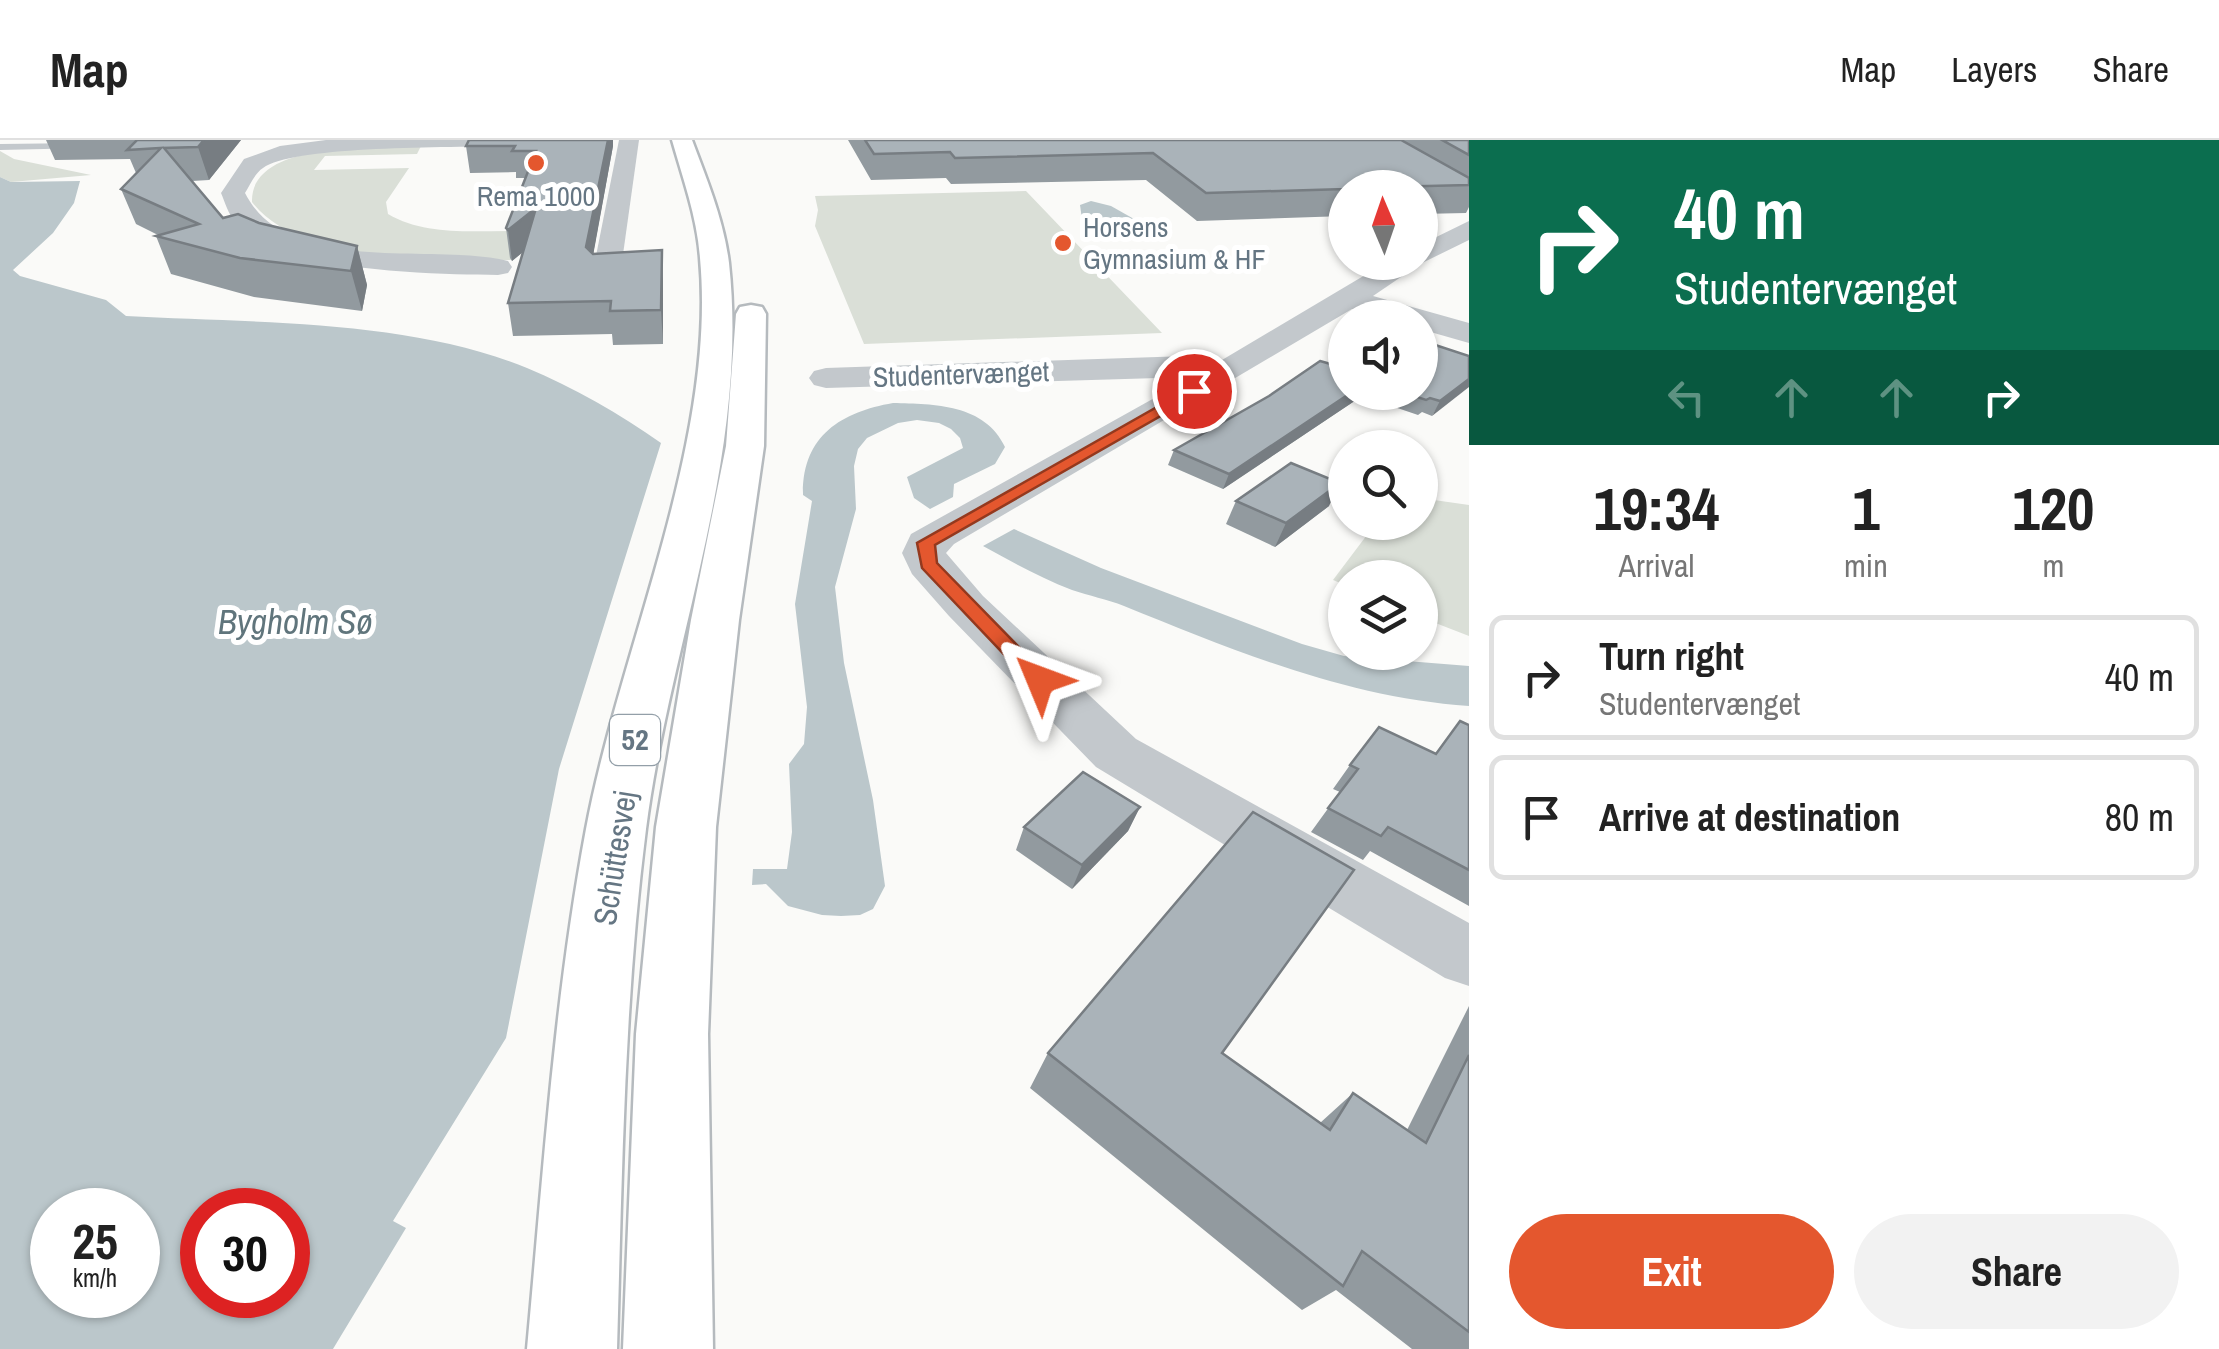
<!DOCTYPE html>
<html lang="en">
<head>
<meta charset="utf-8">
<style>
  :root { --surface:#fff; --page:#f2f2f2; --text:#222; --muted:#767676; --line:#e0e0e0; --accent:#e4572e }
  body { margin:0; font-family:"Archivo Narrow",sans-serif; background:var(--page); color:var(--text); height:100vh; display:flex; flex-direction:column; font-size:38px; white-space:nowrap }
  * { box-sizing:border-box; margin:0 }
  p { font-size:32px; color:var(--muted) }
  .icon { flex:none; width:55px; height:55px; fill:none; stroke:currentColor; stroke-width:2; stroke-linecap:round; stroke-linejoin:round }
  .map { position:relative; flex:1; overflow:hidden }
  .side { display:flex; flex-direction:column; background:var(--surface); width:750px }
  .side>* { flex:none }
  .top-card { background:#0b6e4f; color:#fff; overflow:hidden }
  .needle { width:65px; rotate:358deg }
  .controls { position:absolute; left:1328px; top:30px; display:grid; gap:20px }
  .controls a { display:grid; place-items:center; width:110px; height:110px; border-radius:50%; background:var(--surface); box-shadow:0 2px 8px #0004; font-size:50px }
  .speed { position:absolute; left:30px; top:1048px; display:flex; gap:20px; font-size:50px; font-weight:700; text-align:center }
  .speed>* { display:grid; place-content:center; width:130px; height:130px; border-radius:50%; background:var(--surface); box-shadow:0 2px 8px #0004; line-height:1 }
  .speed small { font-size:25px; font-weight:400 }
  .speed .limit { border:15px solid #d22; background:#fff; color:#111 }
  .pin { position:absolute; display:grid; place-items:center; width:85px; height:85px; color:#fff; margin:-42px; border:5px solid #fff; border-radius:50%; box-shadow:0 2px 10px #0007 }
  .me { position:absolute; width:110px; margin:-55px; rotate:314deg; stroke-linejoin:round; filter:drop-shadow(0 0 8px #0008) }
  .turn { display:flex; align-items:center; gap:35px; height:210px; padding:0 40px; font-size:45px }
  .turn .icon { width:130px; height:130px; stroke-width:2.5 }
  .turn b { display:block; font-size:70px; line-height:85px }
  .lanes { display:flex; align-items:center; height:95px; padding:0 40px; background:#0003; justify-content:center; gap:50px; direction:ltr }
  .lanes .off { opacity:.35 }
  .eta { display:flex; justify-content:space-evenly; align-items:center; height:170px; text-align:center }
  .eta b { font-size:60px; font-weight:700; line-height:70px }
  .action { display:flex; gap:20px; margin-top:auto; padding:20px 40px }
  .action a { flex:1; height:115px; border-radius:60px; background:var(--accent); color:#fff; font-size:40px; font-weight:700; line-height:115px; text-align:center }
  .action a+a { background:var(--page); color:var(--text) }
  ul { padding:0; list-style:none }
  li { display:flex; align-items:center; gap:30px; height:125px; margin:0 20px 15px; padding:0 20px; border:5px solid var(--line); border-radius:15px }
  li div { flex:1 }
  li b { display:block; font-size:38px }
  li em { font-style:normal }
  header { display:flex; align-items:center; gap:60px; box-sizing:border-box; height:140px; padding:0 50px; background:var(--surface); border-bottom:2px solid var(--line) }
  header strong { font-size:48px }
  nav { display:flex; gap:55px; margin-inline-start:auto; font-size:35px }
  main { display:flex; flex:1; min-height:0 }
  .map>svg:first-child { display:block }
  .green { fill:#dadfd7 }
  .water { fill:#bbc7cb; fill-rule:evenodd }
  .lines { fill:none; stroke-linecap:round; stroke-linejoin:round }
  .primary-casing { stroke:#b5babe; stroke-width:5 }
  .lane { fill:#c3c8cc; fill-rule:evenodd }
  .street { fill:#c3c8cc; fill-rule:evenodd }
  .primary { fill:#fff; fill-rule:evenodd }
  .wall { fill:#929a9f }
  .shaded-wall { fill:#777d82 }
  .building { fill:#aab3b9; stroke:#777d82; stroke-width:2.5 }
  .route { fill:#e4572e; stroke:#94391e; stroke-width:2.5 }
  .poi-dot { fill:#e4572e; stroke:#fff; stroke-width:4 }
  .labels { text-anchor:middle; stroke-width:10; stroke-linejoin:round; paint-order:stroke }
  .far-poi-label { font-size:28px; fill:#657683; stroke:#fff }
  .far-street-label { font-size:28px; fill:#657683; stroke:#fff }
  .shield { fill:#fff; stroke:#939fa8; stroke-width:2.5 }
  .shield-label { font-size:30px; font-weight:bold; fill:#657683 }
  .street-label { font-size:32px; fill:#657683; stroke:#fff }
  .water-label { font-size:35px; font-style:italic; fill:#60757c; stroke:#fff }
</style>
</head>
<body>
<header>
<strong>Map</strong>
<nav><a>Map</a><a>Layers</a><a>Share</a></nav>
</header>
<main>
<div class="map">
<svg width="1469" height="1209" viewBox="0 0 1469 1209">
  <rect width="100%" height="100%" fill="#fafaf8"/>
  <g class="green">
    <path d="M421,6L417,14L325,16L314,30L409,28L386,62L388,74C427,97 476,90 520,91L511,120C437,119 301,125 252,62C250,0 377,8 421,6Z"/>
    <polygon points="0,11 14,19 91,35 11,42 0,37"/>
    <polygon points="1026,51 1162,193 864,204 815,86 818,70 815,56"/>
    <polygon points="1420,358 1469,365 1469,496 1420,477 1420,438 1345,438 1345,445 1333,440 1376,383 1420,382"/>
  </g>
  <g class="water">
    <path d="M0,37L11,42L80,41L74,63L53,93L13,130L20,136L106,160L126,176C252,183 409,179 527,228C573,247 620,274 661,303L559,629L506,898L393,1081L406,1088L333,1209H0ZM52,1070H138V1155H52ZM202,1070H288V1155H202Z"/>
    <polygon points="1091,61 1111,66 1134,79 1138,91 1111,95 1082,79 1080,65"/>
    <path d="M893,263C934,264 985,264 1005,307L995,324L954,344L953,357L930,369L914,358L907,337L963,308L960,298L951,289L939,283L917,280L898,283L867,298L858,309L854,326L856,369L835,447L844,523L873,660L885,746L873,769L860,775L841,776L822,775L788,766L766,744L752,745L753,729H787L792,692L789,624L804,604L807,567L795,464L812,361L803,355C802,296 841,272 893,263Z"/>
    <path d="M1014,389L1101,428L1302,504L1344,516L1469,526V566C1348,558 1235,511 1124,466C1107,459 1089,456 1072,450C1041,438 1012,422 983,406Z"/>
  </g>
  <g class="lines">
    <defs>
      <g id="primary">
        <path d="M672,0H692C707,40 724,81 729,123C750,315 670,501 646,689C624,861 622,1036 617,1209H527C543,1036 554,860 586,689C620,507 717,303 700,118C697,77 683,39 672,0Z"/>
        <polygon points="751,165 762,167 766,174 764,306 739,480 716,687 708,894 713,1209 623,1209 636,894 656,687 691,480 726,306 736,174 740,167"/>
      </g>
    </defs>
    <use href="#primary" class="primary-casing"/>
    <polygon class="lane" points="84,3 88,8 0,10 0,4"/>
    <g class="street">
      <path d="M326,0H569L559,6C503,8 300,2 263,28C255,33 250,45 245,53C288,138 432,102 508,121L512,127L508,133L498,135C434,134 278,133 235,81C228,74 225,62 221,53L244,19L280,6Z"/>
      <polygon points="619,0 639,0 620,136 616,142 596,142 592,136"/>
      <polygon points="1469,81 1469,100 1420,124 1373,156 1469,183 1469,203 1420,189 1420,178 1381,178 1352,169 954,404 946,413 983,456 1136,599 1469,783 1469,846 1445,838 1096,627 949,476 912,434 902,413 911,394 1192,237 826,248 814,245 809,238 814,231 826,228 1187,216 1222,220 1387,122 1420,122 1420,105"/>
    </g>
    <use href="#primary" class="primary"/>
  </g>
  <g class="wall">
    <polygon points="46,0 241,0 209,40 192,41 223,78 259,83 357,106 367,145 362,171 254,157 171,134 156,96 158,95 136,84 121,49 136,33 130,19 55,20"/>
    <polygon points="848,0 1469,0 1469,67 1466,73 1420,74 1420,48 1345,48 1345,76 1197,81 1146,40 951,44 946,38 871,40"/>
    <polygon points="466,6 613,6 593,114 662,110 663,204 613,205 612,194 513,196 508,163 523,112 512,121 510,118 506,88 525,38 516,38 516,32 470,33"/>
    <polygon points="1469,216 1432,276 1422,272 1418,275 1362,256 1223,349 1168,325 1174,310 1345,252 1420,252"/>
    <polygon points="1236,361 1329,366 1275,407 1226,384"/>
    <polygon points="1460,581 1469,585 1469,766 1370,711 1363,720 1311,692 1340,652 1333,649 1350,625 1435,614"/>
    <polygon points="1140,667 1128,691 1072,749 1016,710 1024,687"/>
    <polygon points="1469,866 1469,1209 1412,1209 1336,1150 1302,1170 1030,948 1048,913 1222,913 1320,983 1353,953 1407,990"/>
  </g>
  <g class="shaded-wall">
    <polygon points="204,0 241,0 209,40 198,7"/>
    <polygon points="608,0 613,0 613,6 589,138 586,107"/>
    <polygon points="536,68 540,98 512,121 508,90"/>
    <polygon points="357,106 367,145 362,171 351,131"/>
    <polygon points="662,110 663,142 663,204 661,170"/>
    <polygon points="1469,239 1469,247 1432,276 1440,261"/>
    <polygon points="1352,252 1363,252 1362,256 1223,349 1229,334"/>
    <polygon points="1340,343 1329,366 1275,407 1286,383"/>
    <polygon points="1140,667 1128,691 1072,749 1082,725"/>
  </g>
  <g class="building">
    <polygon points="137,0 204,0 198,7 164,8 223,78 238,74 259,83 357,106 351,131 240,118 156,96 199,84 121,49 161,8 127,10"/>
    <polygon points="469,0 608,0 586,107 593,114 662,110 661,170 610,171 611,161 508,163 536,68 508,90 506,88 536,11 512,11 515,6 466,6"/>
    <polygon points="865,0 1401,0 1469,38 1469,45 1345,48 1345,49 1206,53 1153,13 955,18 950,12 874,14"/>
    <polygon points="1442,0 1469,0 1469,15"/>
    <polygon points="1420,200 1469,216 1469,239 1440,261 1430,258 1426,260 1402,252 1420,252"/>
    <polygon points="1320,221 1345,228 1345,252 1352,252 1229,334 1174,310 1269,256"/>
    <polygon points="1291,323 1340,343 1286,383 1236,361"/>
    <polygon points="1460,581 1469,585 1469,730 1388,687 1381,696 1328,668 1358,629 1350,625 1379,587 1436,614"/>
    <polygon points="1083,632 1140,667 1082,725 1024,687"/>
    <polygon points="1253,672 1354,730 1222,913 1330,990 1353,953 1426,1003 1469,915 1469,1192 1362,1111 1343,1146 1048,913"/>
  </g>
  <polygon class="route" points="1194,246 1201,251 1199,254 935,405 937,423 1051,540 1048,545 1033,545 922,428 917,403"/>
  <g class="poi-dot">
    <circle cx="536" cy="23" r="10"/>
    <circle cx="1063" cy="103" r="10"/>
  </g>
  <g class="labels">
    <g class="far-poi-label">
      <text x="536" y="66">Rema 1000</text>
      <text x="1083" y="97" text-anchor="start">Horsens<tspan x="1083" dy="32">Gymnasium &amp; HF</tspan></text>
    </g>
    <g class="far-street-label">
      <text transform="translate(961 234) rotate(-2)" y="10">Studentervænget</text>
    </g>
    <rect class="shield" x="610" y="575" width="50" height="50" rx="8"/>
    <g class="shield-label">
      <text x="635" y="610">52</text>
    </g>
    <g class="street-label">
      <text transform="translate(615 718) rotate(-81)" y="11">Schüttesvej</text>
    </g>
    <g class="water-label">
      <text x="295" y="494">Bygholm Sø</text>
    </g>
  </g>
</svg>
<div class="controls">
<a><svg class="needle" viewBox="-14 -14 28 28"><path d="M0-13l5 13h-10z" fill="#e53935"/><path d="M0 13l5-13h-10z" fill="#767676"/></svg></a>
<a><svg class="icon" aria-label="sound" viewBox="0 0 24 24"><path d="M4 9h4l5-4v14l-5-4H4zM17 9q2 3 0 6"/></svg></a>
<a><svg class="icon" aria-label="search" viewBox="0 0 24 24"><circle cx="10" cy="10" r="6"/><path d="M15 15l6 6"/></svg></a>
<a><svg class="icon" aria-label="layers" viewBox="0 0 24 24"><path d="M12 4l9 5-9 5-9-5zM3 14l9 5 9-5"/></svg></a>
</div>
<div class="speed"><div>25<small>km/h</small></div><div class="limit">30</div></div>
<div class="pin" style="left:1194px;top:251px;background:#d93025"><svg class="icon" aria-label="arrive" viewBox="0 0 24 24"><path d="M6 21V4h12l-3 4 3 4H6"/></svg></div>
<svg class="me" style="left:1040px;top:540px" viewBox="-20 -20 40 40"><path d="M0-17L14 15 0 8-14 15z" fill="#e4572e" stroke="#fff" stroke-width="4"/></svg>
</div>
<section class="side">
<div class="top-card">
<div class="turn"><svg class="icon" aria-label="right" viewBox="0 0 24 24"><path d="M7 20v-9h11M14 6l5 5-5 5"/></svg><div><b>40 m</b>Studentervænget</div></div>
<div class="lanes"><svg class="icon off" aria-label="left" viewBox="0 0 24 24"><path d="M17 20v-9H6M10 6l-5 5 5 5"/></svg><svg class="icon off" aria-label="ahead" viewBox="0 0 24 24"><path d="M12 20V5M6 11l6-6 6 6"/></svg><svg class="icon off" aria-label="ahead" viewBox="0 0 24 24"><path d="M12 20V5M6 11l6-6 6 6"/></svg><svg class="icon" aria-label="right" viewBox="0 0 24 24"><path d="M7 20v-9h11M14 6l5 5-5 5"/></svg></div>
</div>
<div class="eta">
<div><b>19:34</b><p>Arrival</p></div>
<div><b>1</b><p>min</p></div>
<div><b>120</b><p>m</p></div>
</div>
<ul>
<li><svg class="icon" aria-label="right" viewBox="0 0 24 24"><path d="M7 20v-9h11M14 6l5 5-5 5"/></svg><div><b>Turn right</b><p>Studentervænget</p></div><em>40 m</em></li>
<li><svg class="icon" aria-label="arrive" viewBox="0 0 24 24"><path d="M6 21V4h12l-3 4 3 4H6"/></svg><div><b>Arrive at destination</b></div><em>80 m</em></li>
</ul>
<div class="action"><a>Exit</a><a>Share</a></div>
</section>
</main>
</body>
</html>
